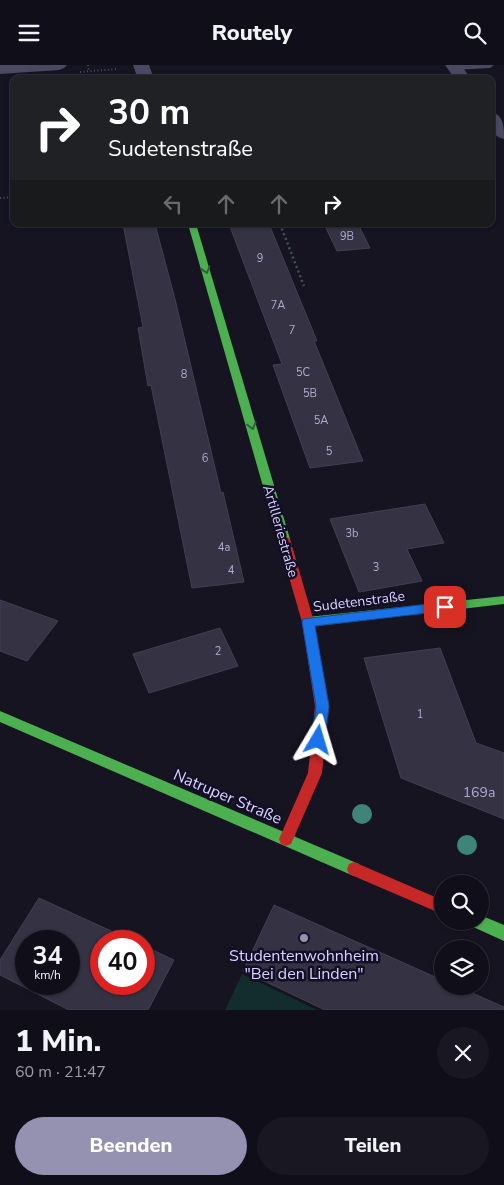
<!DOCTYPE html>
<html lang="de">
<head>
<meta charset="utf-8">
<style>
  :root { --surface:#100f19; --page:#191822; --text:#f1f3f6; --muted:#9c9ca2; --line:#302f38; --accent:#9591b1 }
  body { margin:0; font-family:"Nunito Sans",sans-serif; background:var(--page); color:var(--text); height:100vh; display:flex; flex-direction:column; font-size:19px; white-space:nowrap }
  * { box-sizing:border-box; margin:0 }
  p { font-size:16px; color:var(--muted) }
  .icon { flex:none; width:28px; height:28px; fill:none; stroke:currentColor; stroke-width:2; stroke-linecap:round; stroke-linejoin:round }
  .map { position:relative; height:945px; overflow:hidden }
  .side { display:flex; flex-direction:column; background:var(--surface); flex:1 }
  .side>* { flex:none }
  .hud { position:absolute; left:10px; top:10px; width:485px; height:152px; border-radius:10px; box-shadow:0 1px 4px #0004,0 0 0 1px var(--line); background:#202124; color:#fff; overflow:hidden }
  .buttons { position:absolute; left:434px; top:810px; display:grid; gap:10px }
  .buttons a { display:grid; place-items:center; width:55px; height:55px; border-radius:50%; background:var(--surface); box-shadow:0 1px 4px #0004,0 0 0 1px var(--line); font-size:25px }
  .speed { position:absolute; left:15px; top:865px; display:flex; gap:10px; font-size:25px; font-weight:700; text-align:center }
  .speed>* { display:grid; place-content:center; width:65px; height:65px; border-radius:50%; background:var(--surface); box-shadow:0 1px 4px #0004,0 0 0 1px var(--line); line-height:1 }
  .speed small { font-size:12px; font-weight:400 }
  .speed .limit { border:8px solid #d22; background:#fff; color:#111 }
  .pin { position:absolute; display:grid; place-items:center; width:42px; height:42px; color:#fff; margin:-21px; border-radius:10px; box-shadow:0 2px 8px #0006 }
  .me { position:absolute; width:55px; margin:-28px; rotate:7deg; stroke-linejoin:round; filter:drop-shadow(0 0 4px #0008) }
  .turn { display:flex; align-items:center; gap:18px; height:105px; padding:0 15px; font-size:22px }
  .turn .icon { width:65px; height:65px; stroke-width:2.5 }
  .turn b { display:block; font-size:35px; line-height:42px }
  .lanes { display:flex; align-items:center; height:48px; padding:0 15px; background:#0003; justify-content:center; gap:25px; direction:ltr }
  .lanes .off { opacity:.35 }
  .round { display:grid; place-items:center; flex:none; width:52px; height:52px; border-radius:26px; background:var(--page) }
  .overview { display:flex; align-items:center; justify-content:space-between; height:85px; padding:0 15px }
  h1 { font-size:30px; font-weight:800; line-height:38px }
  .action { display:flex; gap:10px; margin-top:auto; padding:10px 15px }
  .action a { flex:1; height:58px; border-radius:30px; background:var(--accent); color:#fff; font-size:20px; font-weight:800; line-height:58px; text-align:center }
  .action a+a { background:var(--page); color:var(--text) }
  header { display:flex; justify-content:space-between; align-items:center; height:65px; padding:0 15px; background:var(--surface); font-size:22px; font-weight:800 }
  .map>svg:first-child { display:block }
  .green { fill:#132c2d }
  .building { fill:#343243; stroke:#433f54; fill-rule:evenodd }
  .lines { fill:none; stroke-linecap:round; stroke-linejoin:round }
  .path-far1 { stroke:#44505f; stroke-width:2; stroke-dasharray:1 2.5; stroke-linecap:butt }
  .path { stroke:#44505f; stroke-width:2.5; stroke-dasharray:2 3; stroke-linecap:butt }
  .lane { fill:#4a4962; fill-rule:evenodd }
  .street { fill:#4a4962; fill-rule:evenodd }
  .fast { fill:#4caf50; fill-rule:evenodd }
  .jam { fill:#c62828; fill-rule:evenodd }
  .tree { fill:#3e8478 }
  .oneway { stroke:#305f3b }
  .route { fill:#1a73e8; stroke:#114b97 }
  .poi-dot { fill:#9591b1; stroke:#130f26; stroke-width:2 }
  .labels { text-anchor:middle; stroke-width:5; stroke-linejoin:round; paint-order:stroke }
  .number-label { font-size:11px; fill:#b0acd0 }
  .street-label { font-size:14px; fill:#d9d4ff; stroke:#130f26 }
  .near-number-label { font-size:14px; fill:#b0acd0 }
  .near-street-label { font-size:16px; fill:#d9d4ff; stroke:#130f26 }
  .near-poi-label { font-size:16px; fill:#d9d4ff; stroke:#130f26 }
</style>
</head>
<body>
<header><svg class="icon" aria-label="menu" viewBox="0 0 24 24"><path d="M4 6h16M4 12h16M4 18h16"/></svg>Routely<svg class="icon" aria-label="search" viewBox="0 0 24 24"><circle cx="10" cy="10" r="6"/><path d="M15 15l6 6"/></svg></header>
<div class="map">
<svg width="504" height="945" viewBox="0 0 504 945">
  <rect width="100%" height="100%" fill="#161421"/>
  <polygon class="green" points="242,909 317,945 225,945"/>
  <g class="building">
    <polygon points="123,159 155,159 175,234 221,428 223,427 244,517 192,523 151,320 148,321 138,263 143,262"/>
    <polygon points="229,159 269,159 317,276 314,276 363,396 310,403 273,300 282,299"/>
    <polygon points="324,159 358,159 370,183 337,186"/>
    <polygon points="425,439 444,478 407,484 422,516 359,527 330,454"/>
    <polygon points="0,535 58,556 27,596 0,586"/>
    <polygon points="220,563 238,601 149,628 133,589"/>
    <polygon points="440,583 476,678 504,688 504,754 401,713 364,593"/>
    <path d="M39,833L133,876H101V919H144V881L174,895L148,945H69L0,910V895ZM26,876H69V919H26Z"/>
    <polygon points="274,840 442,915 442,921 456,921 504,942 504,945 325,945 243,906"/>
  </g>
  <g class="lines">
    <g class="path-far1">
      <polyline points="88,0 89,6"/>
      <polyline points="80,7 117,4"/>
      <polyline points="0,133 14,132"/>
    </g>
    <polyline class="path" points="280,159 304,221"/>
    <polygon class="lane" points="451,0 494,0 490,3 454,5 449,2"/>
    <g class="street">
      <polygon points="0,0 67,0 64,3 59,5 0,9"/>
      <polygon points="133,0 149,0 154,14 138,14"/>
      <polygon points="445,0 461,0 471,14 455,14"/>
      <path d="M491,47C504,50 504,62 504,74C490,71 491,59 491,47Z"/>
    </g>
    <g class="fast">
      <polygon points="188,159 196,159 290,474 288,477 280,477 278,474"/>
      <polygon points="504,531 504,539 308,562 304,560 302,557 304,554 308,552"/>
      <polygon points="0,646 359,799 361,804 359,809 354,811 349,809 0,657"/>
      <polygon points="480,850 504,860 504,876 471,861 468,856 480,856"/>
    </g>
    <g class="jam">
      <polygon points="284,470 290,474 314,557 329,641 322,708 291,779 286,781 281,779 279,774 308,708 315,641 302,557 278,474"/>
      <polygon points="354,797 442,835 442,849 349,809 347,804 349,799"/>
    </g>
  </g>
  <g class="tree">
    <circle cx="362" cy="749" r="10"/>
    <circle cx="467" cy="780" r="10"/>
  </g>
  <defs><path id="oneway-chevron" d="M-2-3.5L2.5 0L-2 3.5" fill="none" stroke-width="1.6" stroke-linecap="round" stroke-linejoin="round" transform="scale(1.25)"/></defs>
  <g class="oneway">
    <use href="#oneway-chevron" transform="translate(206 205) rotate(73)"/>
    <use href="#oneway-chevron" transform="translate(252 361) rotate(74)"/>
  </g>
  <polygon class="route" points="445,537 449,538 451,542 449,545 445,546 315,561 329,641 325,675 323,679 318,680 314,679 312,675 316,641 302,557 303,554"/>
  <circle class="poi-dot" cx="304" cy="873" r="5"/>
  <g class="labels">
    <g class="number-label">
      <text x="347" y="175">9B</text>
      <text x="260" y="197">9</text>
      <text x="278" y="244">7A</text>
      <text x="292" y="269">7</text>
      <text x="303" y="311">5C</text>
      <text x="184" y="313">8</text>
      <text x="310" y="332">5B</text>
      <text x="321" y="359">5A</text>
      <text x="329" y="390">5</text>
      <text x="205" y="397">6</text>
      <text x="352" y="472">3b</text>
      <text x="224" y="486">4a</text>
      <text x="376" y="506">3</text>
      <text x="231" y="509">4</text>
      <text x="218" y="590">2</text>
      <text x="420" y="653">1</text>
    </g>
    <g class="street-label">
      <text transform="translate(281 466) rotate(74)" y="5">Artilleriestraße</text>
      <text transform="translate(359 536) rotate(-7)" y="5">Sudetenstraße</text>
    </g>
    <g class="near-number-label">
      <text x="479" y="732">169a</text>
    </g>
    <g class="near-street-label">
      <text transform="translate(228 731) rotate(23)" y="6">Natruper Straße</text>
    </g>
    <g class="near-poi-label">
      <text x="304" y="896">Studentenwohnheim<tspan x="304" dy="18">"Bei den Linden"</tspan></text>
    </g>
  </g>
</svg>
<div class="buttons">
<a><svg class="icon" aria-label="search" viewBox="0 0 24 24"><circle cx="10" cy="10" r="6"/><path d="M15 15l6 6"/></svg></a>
<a><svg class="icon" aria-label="layers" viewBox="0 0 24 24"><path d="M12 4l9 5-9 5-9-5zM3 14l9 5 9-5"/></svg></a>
</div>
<div class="speed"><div>34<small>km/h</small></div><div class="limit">40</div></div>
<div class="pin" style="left:445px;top:542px;background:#d93025"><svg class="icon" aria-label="arrive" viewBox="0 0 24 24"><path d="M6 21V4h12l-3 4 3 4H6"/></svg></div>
<svg class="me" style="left:318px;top:675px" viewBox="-20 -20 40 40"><path d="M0-17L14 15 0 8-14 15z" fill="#1a73e8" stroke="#fff" stroke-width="4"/></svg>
<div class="hud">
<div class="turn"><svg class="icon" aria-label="right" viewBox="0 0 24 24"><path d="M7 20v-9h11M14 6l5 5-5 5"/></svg><div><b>30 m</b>Sudetenstraße</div></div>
<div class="lanes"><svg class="icon off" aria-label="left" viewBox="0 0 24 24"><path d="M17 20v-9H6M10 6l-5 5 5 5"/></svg><svg class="icon off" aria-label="ahead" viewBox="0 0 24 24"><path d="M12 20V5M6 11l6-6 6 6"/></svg><svg class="icon off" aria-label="ahead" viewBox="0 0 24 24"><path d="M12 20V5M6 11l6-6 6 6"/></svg><svg class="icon" aria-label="right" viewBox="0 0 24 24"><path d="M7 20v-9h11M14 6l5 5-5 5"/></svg></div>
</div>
</div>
<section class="side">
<div class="overview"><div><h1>1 Min.</h1><p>60 m · 21:47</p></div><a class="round"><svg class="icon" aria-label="close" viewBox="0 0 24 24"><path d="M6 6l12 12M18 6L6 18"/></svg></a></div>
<div class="action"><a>Beenden</a><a>Teilen</a></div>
</section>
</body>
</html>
